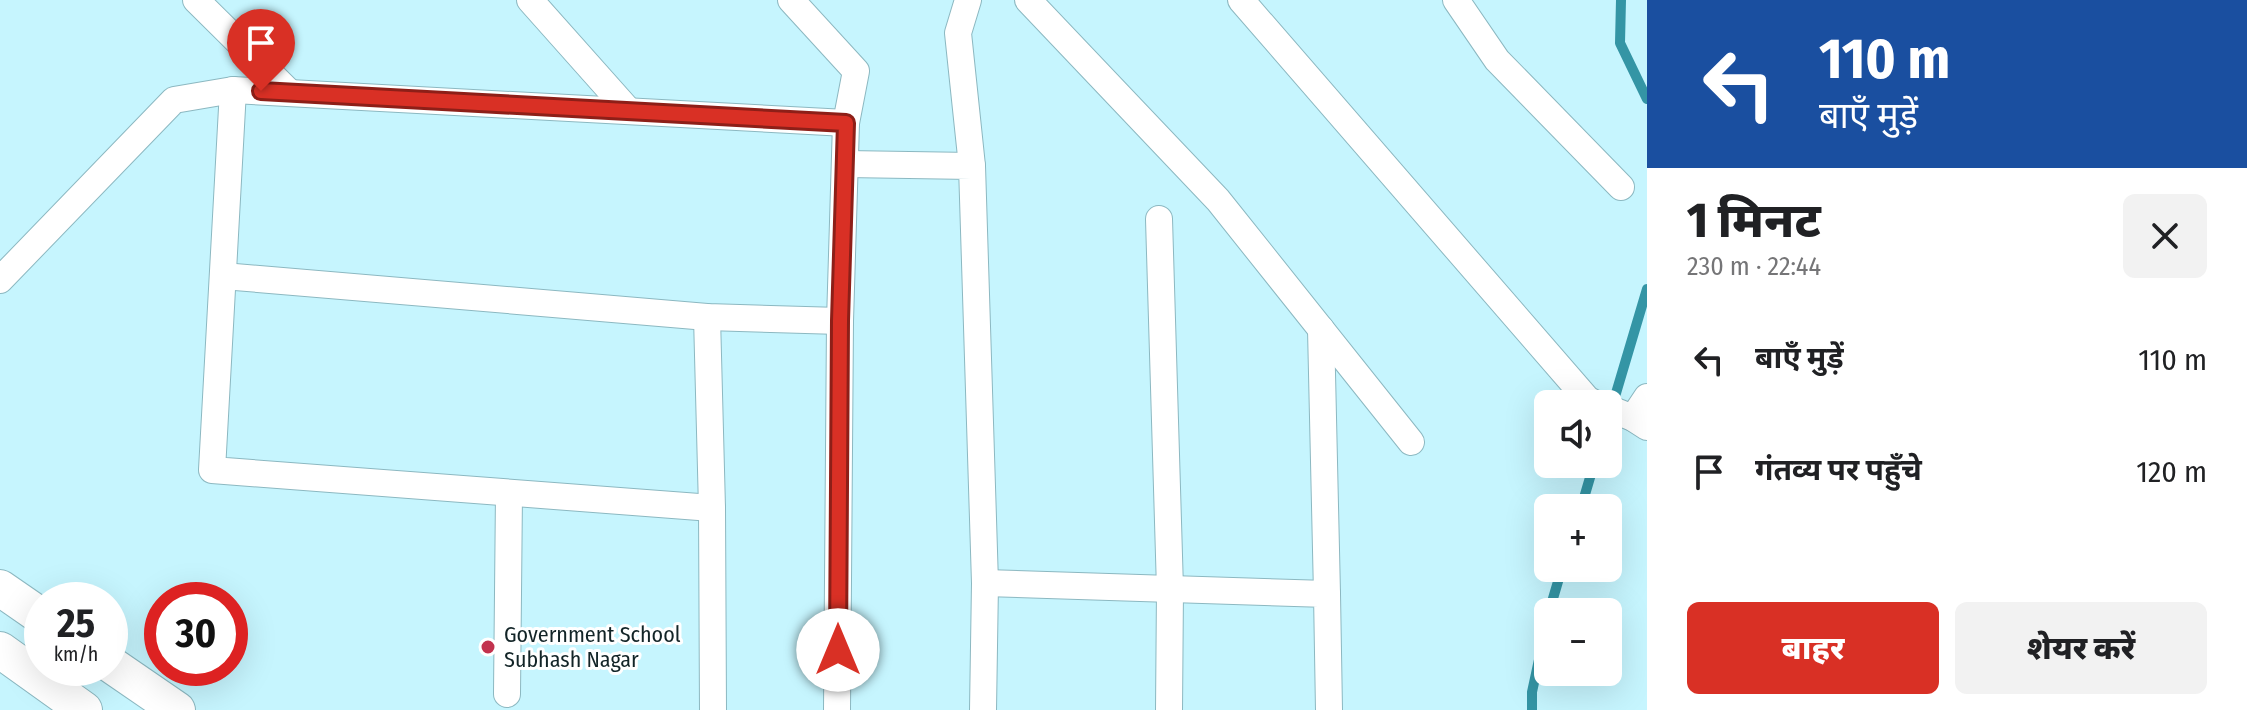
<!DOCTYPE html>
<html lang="hi">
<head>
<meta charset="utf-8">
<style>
  :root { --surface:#fff; --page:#f2f2f2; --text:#202124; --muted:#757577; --accent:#d93025 }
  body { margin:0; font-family:"Fira Sans Condensed","Noto Sans Devanagari",sans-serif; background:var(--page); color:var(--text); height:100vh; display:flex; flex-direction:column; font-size:30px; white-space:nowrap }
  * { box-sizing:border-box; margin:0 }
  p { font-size:26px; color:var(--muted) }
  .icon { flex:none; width:44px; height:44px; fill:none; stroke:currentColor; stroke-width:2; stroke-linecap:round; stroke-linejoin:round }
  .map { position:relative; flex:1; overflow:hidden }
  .drawer { display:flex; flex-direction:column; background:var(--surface); width:600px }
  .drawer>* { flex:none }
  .guide { background:#1a4fa0; color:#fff; overflow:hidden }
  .controls { position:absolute; left:1534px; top:390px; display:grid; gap:16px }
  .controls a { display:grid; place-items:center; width:88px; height:88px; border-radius:12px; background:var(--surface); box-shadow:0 8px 32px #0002; font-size:40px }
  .speed { position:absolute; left:24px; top:582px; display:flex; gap:16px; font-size:40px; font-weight:700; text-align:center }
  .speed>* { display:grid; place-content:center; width:104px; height:104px; border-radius:50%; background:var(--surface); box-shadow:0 8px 32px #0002; line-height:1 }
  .speed small { font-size:20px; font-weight:400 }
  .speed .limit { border:12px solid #d22; background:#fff; color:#111 }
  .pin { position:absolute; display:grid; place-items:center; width:68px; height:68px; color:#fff; margin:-82px -34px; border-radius:50% 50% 50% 0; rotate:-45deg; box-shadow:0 0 8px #0007 }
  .pin .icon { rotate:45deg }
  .me { position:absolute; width:88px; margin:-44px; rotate:0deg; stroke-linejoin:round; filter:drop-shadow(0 0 6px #0008) }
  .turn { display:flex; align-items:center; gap:28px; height:168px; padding:0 40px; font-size:36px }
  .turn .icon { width:104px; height:104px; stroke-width:2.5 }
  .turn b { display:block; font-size:56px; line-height:68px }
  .round { display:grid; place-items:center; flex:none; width:84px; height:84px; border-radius:12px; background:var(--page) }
  .summary { display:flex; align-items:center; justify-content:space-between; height:136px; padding:0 40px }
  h1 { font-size:48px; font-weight:800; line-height:60px }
  .primary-button { display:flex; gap:16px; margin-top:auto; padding:16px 40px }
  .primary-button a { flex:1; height:92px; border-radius:12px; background:var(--accent); color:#fff; font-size:32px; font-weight:800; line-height:92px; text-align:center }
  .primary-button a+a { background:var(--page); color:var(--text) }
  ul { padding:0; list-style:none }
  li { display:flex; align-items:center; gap:24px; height:112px; padding:0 40px }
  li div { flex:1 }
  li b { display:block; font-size:30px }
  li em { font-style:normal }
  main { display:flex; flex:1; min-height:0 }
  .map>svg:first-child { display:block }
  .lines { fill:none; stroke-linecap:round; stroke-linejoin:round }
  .stream { stroke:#3495a5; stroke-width:10 }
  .minor-casing { stroke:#8cb8c1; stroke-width:28 }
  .secondary-casing { stroke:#8cb8c1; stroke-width:38 }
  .minor { stroke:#fff; stroke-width:26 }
  .secondary { stroke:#fff; stroke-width:36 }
  .route-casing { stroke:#8d1f18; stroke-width:20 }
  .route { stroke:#d93025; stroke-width:14 }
  .poi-dot { fill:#c2324e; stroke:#fff; stroke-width:3 }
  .labels { text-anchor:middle; stroke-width:6; stroke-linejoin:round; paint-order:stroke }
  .poi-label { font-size:22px; fill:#122427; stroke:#fff; text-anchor:start }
</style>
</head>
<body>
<main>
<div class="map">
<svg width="1647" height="710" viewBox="0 0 1647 710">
  <rect width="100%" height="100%" fill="#c6f5fe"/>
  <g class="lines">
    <g class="stream">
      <polyline points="1621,0 1620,43 1647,99"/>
      <polyline points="1611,410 1647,289"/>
      <polyline points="1581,508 1594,464"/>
      <polyline points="1549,612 1562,568"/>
      <polyline points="1532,710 1532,692 1548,618"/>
    </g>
    <defs>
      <g id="minor">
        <polyline points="196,0 290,93"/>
        <polyline points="530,0 627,109"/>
        <polyline points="791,0 856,71 846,123 840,321 837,710"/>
        <polyline points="968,0 958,33 972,166"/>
        <polyline points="1028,0 1218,200 1411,442"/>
        <polyline points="1241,0 1587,399 1596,404"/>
        <polyline points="1456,0 1497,60 1621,187"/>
        <polyline points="233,90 212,470 712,508"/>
        <polyline points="846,164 972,166 985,583 983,710"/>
        <polyline points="1159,219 1170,589 1169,710"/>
        <polyline points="223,276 707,317 840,321"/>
        <polyline points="0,280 174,100 233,90 846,123"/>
        <polyline points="707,317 712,508 713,710"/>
        <polyline points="1321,329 1327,594"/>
        <polyline points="1608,408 1633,418 1647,427"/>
        <polyline points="1633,418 1647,397"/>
        <polyline points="985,583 1327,594 1329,710"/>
        <polyline points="507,694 509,493"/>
      </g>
      <g id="secondary">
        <polyline points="0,588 42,617"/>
        <polyline points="0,650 84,710"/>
        <polyline points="110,664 177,710"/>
      </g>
    </defs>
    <use href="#minor" class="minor-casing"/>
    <use href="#secondary" class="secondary-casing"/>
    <use href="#minor" class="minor"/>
    <use href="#secondary" class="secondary"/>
  </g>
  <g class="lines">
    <defs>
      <polyline id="route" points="261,91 846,123 840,321 838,650"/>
    </defs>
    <use href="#route" class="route-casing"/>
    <use href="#route" class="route"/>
  </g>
  <circle class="poi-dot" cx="488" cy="647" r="8"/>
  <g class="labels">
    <g class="poi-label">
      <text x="504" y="642">Government School<tspan x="504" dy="25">Subhash Nagar</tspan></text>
    </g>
  </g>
</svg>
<div class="controls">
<a><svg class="icon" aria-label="sound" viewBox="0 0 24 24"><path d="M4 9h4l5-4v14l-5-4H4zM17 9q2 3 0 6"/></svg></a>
<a>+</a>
<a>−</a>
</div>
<div class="speed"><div>25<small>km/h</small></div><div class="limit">30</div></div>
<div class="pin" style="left:261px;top:91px;background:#d93025"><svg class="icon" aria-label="arrive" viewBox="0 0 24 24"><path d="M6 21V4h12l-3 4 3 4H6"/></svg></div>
<svg class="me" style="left:838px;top:650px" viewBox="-20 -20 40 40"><circle r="19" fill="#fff"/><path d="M0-13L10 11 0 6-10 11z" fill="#d93025"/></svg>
</div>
<section class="drawer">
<div class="guide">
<div class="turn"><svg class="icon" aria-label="left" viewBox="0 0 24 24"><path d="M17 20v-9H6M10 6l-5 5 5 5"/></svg><div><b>110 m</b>बाएँ मुड़ें</div></div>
</div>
<div class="summary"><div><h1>1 मिनट</h1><p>230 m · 22:44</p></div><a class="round"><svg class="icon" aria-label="close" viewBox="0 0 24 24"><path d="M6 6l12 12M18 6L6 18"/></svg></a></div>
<ul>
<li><svg class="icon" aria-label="left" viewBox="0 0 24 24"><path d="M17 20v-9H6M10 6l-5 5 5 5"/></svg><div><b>बाएँ मुड़ें</b></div><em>110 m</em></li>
<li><svg class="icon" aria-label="arrive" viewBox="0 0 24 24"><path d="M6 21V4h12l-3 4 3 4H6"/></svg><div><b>गंतव्य पर पहुँचे</b></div><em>120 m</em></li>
</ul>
<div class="primary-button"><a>बाहर</a><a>शेयर करें</a></div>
</section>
</main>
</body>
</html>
